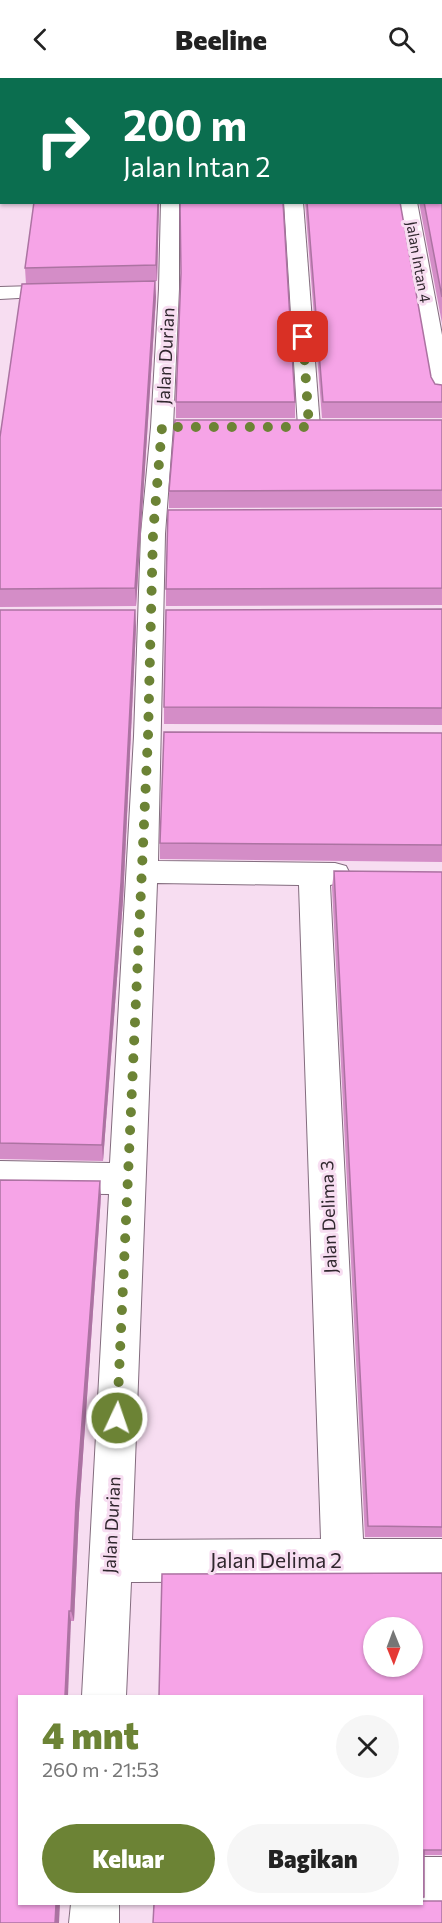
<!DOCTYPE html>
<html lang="id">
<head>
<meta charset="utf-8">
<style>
  :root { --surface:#fff; --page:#f6f6f6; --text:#222; --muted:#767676; --accent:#6c8335 }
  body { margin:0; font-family:Commissioner,sans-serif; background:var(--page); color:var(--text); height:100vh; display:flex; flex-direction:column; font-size:22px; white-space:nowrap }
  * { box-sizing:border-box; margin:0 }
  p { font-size:20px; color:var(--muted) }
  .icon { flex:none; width:33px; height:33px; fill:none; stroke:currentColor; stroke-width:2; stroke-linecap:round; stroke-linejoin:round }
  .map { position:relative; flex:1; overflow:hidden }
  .details { position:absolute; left:18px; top:1617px; width:405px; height:210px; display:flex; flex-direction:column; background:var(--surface); border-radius:0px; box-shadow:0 2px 4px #0004 }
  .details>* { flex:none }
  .top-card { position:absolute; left:0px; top:0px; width:442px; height:126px; box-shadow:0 2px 4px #0004; background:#0b6e4f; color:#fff; overflow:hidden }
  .needle { width:39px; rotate:179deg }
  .controls { position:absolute; left:363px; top:1539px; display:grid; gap:12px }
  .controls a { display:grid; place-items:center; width:60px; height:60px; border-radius:50%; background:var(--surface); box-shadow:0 2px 4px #0004; font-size:30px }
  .pin { position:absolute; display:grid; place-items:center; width:51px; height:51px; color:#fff; margin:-26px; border-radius:12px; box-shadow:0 3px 9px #0006 }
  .me { position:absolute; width:66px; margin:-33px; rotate:3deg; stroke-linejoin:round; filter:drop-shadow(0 0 4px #0008) }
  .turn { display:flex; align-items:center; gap:21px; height:126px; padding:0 24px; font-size:27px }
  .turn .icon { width:78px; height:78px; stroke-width:2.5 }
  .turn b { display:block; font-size:42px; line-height:51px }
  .round { display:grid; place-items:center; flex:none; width:63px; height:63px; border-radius:32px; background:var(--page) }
  .headline { display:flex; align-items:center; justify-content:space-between; height:102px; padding:0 24px }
  h1 { font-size:36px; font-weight:800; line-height:45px; color:var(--accent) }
  .primary-button { display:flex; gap:12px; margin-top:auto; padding:12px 24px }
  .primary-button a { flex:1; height:69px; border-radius:36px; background:var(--accent); color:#fff; font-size:24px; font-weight:800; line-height:69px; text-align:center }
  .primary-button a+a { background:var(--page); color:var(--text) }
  header { display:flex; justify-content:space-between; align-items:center; height:78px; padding:0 24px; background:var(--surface); font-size:27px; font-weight:800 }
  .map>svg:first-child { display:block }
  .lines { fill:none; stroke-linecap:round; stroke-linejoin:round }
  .street-casing { stroke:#836c7e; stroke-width:2 }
  .secondary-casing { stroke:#836c7e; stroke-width:2 }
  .street { fill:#fff; fill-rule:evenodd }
  .secondary { fill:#fff; fill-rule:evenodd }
  .wall { fill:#d48dc7 }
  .shaded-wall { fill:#ac73a2 }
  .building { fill:#f6a4e7; stroke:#ac73a2; stroke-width:1.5; fill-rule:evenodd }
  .route { stroke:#6c8335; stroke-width:10; stroke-dasharray:0 18 }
  .labels { text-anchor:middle; stroke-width:6; stroke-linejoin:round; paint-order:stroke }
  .far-street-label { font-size:15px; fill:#30272e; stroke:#f7ddf1 }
  .street-label { font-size:18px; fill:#30272e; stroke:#f7ddf1 }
  .near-street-label { font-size:21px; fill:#30272e; stroke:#f7ddf1 }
</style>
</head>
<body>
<header><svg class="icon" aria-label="back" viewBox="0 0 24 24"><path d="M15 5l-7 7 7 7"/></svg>Beeline<svg class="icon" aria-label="search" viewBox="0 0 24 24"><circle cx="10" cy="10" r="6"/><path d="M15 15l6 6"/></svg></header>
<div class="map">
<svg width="442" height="1845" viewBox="0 0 442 1845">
  <rect width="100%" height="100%" fill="#f7ddf1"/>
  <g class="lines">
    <defs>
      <g id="street">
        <polygon points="0,0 8,0 9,2 2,2 0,8"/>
        <path d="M161,124H179V211L173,349L165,456L158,783L335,785L346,788L350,796L346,804L330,807L363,1461H442V1503L131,1504L126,1618H82L109,1116L0,1115V1083L110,1085L134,658L141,456L151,349L159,211ZM157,805L299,807L321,1461L132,1462Z"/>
        <polygon points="284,124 303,124 320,349 317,354 309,356 301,354 298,349"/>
        <polygon points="398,124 417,124 442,257 442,322 434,320 431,315"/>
        <polygon points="67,207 74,209 77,213 74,217 0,221 0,209"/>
        <polygon points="422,1779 442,1779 442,1827 418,1826 422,1826"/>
        <polygon points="71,1826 119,1826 119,1845 69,1845"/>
      </g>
      <g id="secondary">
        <polygon points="12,0 28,0 11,2"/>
        <polygon points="0,81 2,81 0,99"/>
      </g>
    </defs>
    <use href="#street" class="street-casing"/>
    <use href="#secondary" class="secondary-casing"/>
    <use href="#street" class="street"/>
    <use href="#secondary" class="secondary"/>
  </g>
  <g class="wall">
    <polygon points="441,2 442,101 442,245 419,124 441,124"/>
    <polygon points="159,124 157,203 155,203 156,219 136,528 0,529 0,359 26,206 25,190"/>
    <polygon points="305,124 400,124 431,299 435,306 442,307 442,340 322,340"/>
    <polygon points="181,195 295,324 295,340 176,340 176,324"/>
    <polygon points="442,342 442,429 169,430 169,413"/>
    <polygon points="442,431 442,527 166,528 166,511"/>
    <polygon points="442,531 442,647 164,646 164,629"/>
    <polygon points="0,532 135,532 136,549 123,822 103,1083 0,1081"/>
    <polygon points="442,655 442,784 160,781 160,765"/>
    <polygon points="334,793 442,794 442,1459 365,1459 332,809"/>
    <polygon points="101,1118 79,1435 74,1543 71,1543 0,1845"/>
    <polygon points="442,1495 442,1777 424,1777 424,1819 422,1822 422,1618"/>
  </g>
  <g class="shaded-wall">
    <polygon points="158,124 159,124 157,203 156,187"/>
    <polygon points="155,203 156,219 136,528 135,510"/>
    <polygon points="135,532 136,549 123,822 103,1083 102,1067"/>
    <polygon points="100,1103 101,1118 79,1435 74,1543 71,1533 76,1424"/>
    <polygon points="69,1533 71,1543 68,1618 65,1618"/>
    <polygon points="56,1826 60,1826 59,1845 55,1845"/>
  </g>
  <g class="building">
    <polygon points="52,0 442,0 442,37 441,37 441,2 52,2"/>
    <polygon points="441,48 442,49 442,87 441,88"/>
    <polygon points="441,99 441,101 442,101 442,219 424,124 441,124"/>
    <polygon points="34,124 158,124 156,187 25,190"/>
    <polygon points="180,124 283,124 295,324 176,324 181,195"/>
    <polygon points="307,124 400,124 431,299 435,306 442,307 442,324 323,324"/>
    <polygon points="155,203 135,510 0,511 0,359 22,206"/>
    <polygon points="175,342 442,342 442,412 169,413"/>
    <polygon points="442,431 442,510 166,511 168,432"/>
    <polygon points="442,531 442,630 164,629 166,532"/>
    <polygon points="0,532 135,532 121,805 102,1067 0,1065"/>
    <polygon points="164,654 442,655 442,767 160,765"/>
    <polygon points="334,793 442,794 442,1449 368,1448"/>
    <polygon points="0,1102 100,1103 76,1424 71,1533 69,1533 65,1618 20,1618 20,1826 56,1826 55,1845 0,1845"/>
    <path d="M442,1495V1772H424V1819H422V1618H159L162,1496ZM374,1550H412V1588H374Z"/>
    <polygon points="422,1823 442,1823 442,1845 153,1845 154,1826 422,1826"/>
  </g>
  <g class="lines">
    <polyline class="route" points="117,1340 148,658 153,456 162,349 309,349 303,259"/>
  </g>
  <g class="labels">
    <g class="far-street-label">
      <text transform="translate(418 184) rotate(80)" y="5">Jalan Intan 4</text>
    </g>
    <g class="street-label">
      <text transform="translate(166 278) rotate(-87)" y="6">Jalan Durian</text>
      <text transform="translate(329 1139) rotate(-92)" y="6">Jalan Delima 3</text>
      <text transform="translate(112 1447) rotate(-87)" y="6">Jalan Durian</text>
    </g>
    <g class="near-street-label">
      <text x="276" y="1490">Jalan Delima 2</text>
    </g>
  </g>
</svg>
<div class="controls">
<a><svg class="needle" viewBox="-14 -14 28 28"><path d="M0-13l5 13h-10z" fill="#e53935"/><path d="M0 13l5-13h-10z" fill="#767676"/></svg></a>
</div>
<div class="pin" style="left:303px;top:259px;background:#d93025"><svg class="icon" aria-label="arrive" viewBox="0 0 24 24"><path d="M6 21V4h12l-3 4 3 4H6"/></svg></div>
<svg class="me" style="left:117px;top:1340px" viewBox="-20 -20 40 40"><circle r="17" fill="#6c8335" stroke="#fff" stroke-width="3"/><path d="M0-11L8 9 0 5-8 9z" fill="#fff"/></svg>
<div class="top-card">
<div class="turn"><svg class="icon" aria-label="right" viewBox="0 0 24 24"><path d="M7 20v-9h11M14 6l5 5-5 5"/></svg><div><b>200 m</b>Jalan Intan 2</div></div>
</div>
<section class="details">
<div class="headline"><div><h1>4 mnt</h1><p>260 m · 21:53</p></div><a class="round"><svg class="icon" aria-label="close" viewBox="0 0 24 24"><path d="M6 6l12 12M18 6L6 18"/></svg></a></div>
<div class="primary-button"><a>Keluar</a><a>Bagikan</a></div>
</section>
</div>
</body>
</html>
